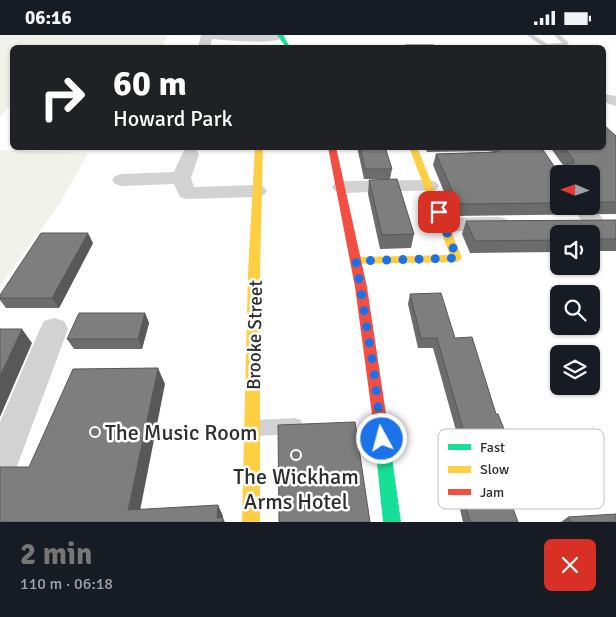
<!DOCTYPE html>
<html lang="en">
<head>
<meta charset="utf-8">
<style>
  :root { --surface:#171b24; --page:#20242c; --text:#f1f3f6; --muted:#9ea1a6; --accent:#767676 }
  body { margin:0; font-family:Signika,sans-serif; background:var(--page); color:var(--text); height:100vh; display:flex; flex-direction:column; font-size:19px; white-space:nowrap }
  * { box-sizing:border-box; margin:0 }
  p { font-size:16px; color:var(--muted) }
  .icon { flex:none; width:28px; height:28px; fill:none; stroke:currentColor; stroke-width:2; stroke-linecap:round; stroke-linejoin:round }
  .map { position:relative; height:487px; overflow:hidden }
  .sheet { display:flex; flex-direction:column; background:var(--surface); flex:1 }
  .sheet>* { flex:none }
  .banner { position:absolute; left:10px; top:10px; width:596px; height:105px; border-radius:8px; box-shadow:0 1px 4px #0004; background:#202124; color:#fff; overflow:hidden }
  .needle { width:32px; rotate:272deg }
  .buttons { position:absolute; left:550px; top:130px; display:grid; gap:10px }
  .buttons a { display:grid; place-items:center; width:50px; height:50px; border-radius:8px; background:var(--surface); box-shadow:0 1px 4px #0004; font-size:25px }
  .pin { position:absolute; display:grid; place-items:center; width:42px; height:42px; color:#fff; margin:-21px; border-radius:10px; box-shadow:0 2px 8px #0006 }
  .me { position:absolute; width:55px; margin:-28px; rotate:353deg; stroke-linejoin:round; filter:drop-shadow(0 0 4px #0008) }
  .turn { display:flex; align-items:center; gap:18px; height:105px; padding:0 20px; font-size:22px }
  .turn .icon { width:65px; height:65px; stroke-width:2.5 }
  .turn b { display:block; font-size:35px; line-height:42px }
  .round { display:grid; place-items:center; flex:none; width:52px; height:52px; border-radius:8px; background:var(--page) }
  .overview { display:flex; align-items:center; justify-content:space-between; height:85px; padding:0 20px }
  h1 { font-size:30px; font-weight:800; line-height:38px; color:var(--accent) }
  .status { display:flex; justify-content:space-between; align-items:center; height:35px; padding:0 25px; background:var(--surface); direction:ltr }
  .status svg { height:14px; fill:currentColor }
  .map>svg:first-child { display:block }
  .green { fill:#f1f3eb }
  .lines { fill:none; stroke-linecap:round; stroke-linejoin:round }
  .lane { fill:#d2d2d2; fill-rule:evenodd }
  .street { fill:#d2d2d2; fill-rule:evenodd }
  .fast { fill:#16e098; fill-rule:evenodd }
  .slow { fill:#ffcf43; fill-rule:evenodd }
  .jam { fill:#f24e42; fill-rule:evenodd }
  .wall { fill:#6c6c6c; fill-rule:evenodd }
  .shaded-wall { fill:#585858 }
  .building { fill:#7e7e7e; stroke:#585858 }
  .route { stroke:#1a73e8; stroke-width:9; stroke-dasharray:0 16.2 }
  .poi-dot { fill:#767676; stroke:#fff; stroke-width:2 }
  .labels { text-anchor:middle; stroke-width:5; stroke-linejoin:round; paint-order:stroke }
  .street-label { font-size:19px; fill:#2d2d2d; stroke:#fff }
  .near-poi-label { font-size:22px; fill:#2d2d2d; stroke:#fff; text-anchor:start }
  .key { fill:#fff; stroke:#c0c0c0; stroke-width:1 }
  .key-label { font-size:14px; fill:#2d2d2d }
</style>
</head>
<body>
<div class="status"><b>06:16</b><svg viewBox="0 0 49 12"><path d="M0 12V9h3v3zM5 12V6h3v6zM10 12V3h3v9zM15 12V0h3v12zM26 1h20v11H26zM47 4h2v5h-2z"/></svg></div>
<div class="map">
<svg width="616" height="487" viewBox="0 0 616 487">
  <rect width="100%" height="100%" fill="#fff"/>
  <g class="green">
    <polygon points="0,0 168,0 162,12 12,12 12,69 0,82"/>
    <polygon points="0,115 88,118 60,168 0,251"/>
  </g>
  <g class="lines">
    <g class="lane">
      <path d="M527,0H534L547,9L562,8L554,0H560L569,8C558,21 537,9 527,0Z"/>
      <polygon points="295,383 301,385 303,391 301,397 295,399 255,401 249,399 247,393 249,387 255,385"/>
    </g>
    <g class="street">
      <path d="M201,0H285L286,1C276,11 227,5 212,4L210,12H198Z"/>
      <polygon points="604,59 616,61 616,71 604,67"/>
      <polygon points="190,114 196,115 199,119 191,143 194,152 257,150 264,152 267,156 264,160 257,162 187,164 180,162 174,149 122,151 115,149 112,145 115,141 122,139 174,137 184,115"/>
      <polygon points="429,145 436,147 439,151 436,155 342,158 335,156 332,152 335,148 342,146"/>
      <path d="M591,169L606,188L603,193C586,197 580,184 572,171H591Z"/>
      <polygon points="499,182 507,184 510,189 507,194 444,197 436,195 433,190 436,185 444,183"/>
      <polygon points="54,283 64,286 68,294 13,442 0,447 0,387 40,294 44,286"/>
    </g>
    <g class="fast">
      <polygon points="277,0 283,0 290,12 286,12"/>
      <polygon points="379,372 384,374 386,379 401,487 383,487 372,379 374,374"/>
    </g>
    <g class="slow">
      <polygon points="255,112 263,112 260,238 260,487 242,487 248,238"/>
      <polygon points="409,112 417,112 462,223 457,227 352,229 351,226 352,223 356,222 450,220"/>
    </g>
    <polygon class="jam" points="328,112 336,112 367,252 386,379 384,384 379,386 374,384 372,379 355,252"/>
  </g>
  <g class="wall">
    <path d="M616,101V179L454,181L433,130L436,119L494,117L488,116L427,117L425,112H541L556,134L563,136L565,133L550,112H604ZM559,139H591V171H559Z"/>
    <polygon points="357,112 385,112 392,134 390,144 364,144"/>
    <polygon points="369,145 414,199 411,213 380,214 368,159"/>
    <polygon points="616,185 616,216 591,216 591,199 559,199 559,217 470,218 462,199 466,186"/>
    <polygon points="93,208 59,273 6,273 0,265 0,263"/>
    <polygon points="410,259 455,303 496,379 527,452 519,459 508,459 518,487 463,487 457,461 462,454 472,453 433,313 418,313 408,269"/>
    <polygon points="145,278 149,288 142,314 74,314 67,304"/>
    <polygon points="568,482 616,487 561,487"/>
  </g>
  <g class="shaded-wall">
    <polygon points="88,198 93,208 59,273 52,263"/>
    <polygon points="145,278 149,288 142,314 138,304"/>
    <polygon points="22,294 32,308 0,382 0,341"/>
    <polygon points="158,333 165,349 138,486 128,475"/>
    <polygon points="218,470 223,481 223,484 225,487 219,487 217,483"/>
  </g>
  <g class="building">
    <polygon points="405,10 434,10 436,12 406,12"/>
    <polygon points="604,90 616,101 616,167 591,167 591,139 559,139 559,168 458,169 436,119 498,117 501,112 541,112 556,134 566,136 567,129 574,128 574,126 564,112 604,112"/>
    <polygon points="360,112 385,112 392,134 365,134"/>
    <polygon points="397,144 414,199 382,200 369,145"/>
    <polygon points="616,185 616,204 591,204 591,199 559,199 559,205 475,206 466,186"/>
    <polygon points="41,198 88,198 52,263 0,263 0,260"/>
    <polygon points="441,258 455,303 472,302 496,379 498,379 527,452 505,452 518,487 470,487 462,454 480,453 437,303 421,303 410,259"/>
    <polygon points="79,278 145,278 138,304 67,304"/>
    <polygon points="0,294 22,294 0,341"/>
    <polygon points="158,333 128,475 218,470 217,483 223,483 223,487 0,487 0,432 29,432 73,334"/>
    <polygon points="355,387 370,487 279,487 278,390"/>
    <polygon points="616,479 616,487 570,487 568,482"/>
  </g>
  <g class="lines">
    <polyline class="route" points="382,404 374,336 356,226 457,223 439,177"/>
  </g>
  <g class="poi-dot">
    <circle cx="95" cy="397" r="5"/>
    <circle cx="296" cy="420" r="5"/>
  </g>
  <g class="labels">
    <g class="street-label">
      <text transform="translate(254 300) rotate(-89)" y="7">Brooke Street</text>
    </g>
    <g class="near-poi-label">
      <text x="105" y="405">The Music Room</text>
      <text x="296" y="449" text-anchor="middle">The Wickham<tspan x="296" dy="25">Arms Hotel</tspan></text>
    </g>
  </g>
  <rect x="438" y="394" width="166" height="80" rx="8" class="key"/>
  <rect x="448" y="409" width="23" height="6" fill="#16e098"/>
  <rect x="448" y="431" width="23" height="7" fill="#ffcf43"/>
  <rect x="448" y="454" width="23" height="6" fill="#f24e42"/>
  <g class="key-label">
    <text x="480" y="417">Fast</text>
    <text x="480" y="439">Slow</text>
    <text x="480" y="462">Jam</text>
  </g>
</svg>
<div class="buttons">
<a><svg class="needle" viewBox="-14 -14 28 28"><path d="M0-13l5 13h-10z" fill="#e53935"/><path d="M0 13l5-13h-10z" fill="#9ea1a6"/></svg></a>
<a><svg class="icon" aria-label="sound" viewBox="0 0 24 24"><path d="M4 9h4l5-4v14l-5-4H4zM17 9q2 3 0 6"/></svg></a>
<a><svg class="icon" aria-label="search" viewBox="0 0 24 24"><circle cx="10" cy="10" r="6"/><path d="M15 15l6 6"/></svg></a>
<a><svg class="icon" aria-label="layers" viewBox="0 0 24 24"><path d="M12 4l9 5-9 5-9-5zM3 14l9 5 9-5"/></svg></a>
</div>
<div class="pin" style="left:439px;top:177px;background:#d93025"><svg class="icon" aria-label="arrive" viewBox="0 0 24 24"><path d="M6 21V4h12l-3 4 3 4H6"/></svg></div>
<svg class="me" style="left:382px;top:404px" viewBox="-20 -20 40 40"><circle r="17" fill="#1a73e8" stroke="#fff" stroke-width="3"/><path d="M0-11L8 9 0 5-8 9z" fill="#fff"/></svg>
<div class="banner">
<div class="turn"><svg class="icon" aria-label="right" viewBox="0 0 24 24"><path d="M7 20v-9h11M14 6l5 5-5 5"/></svg><div><b>60 m</b>Howard Park</div></div>
</div>
</div>
<section class="sheet">
<div class="overview"><div><h1>2 min</h1><p>110 m · 06:18</p></div><a class="round" style="background:#d93025;color:#fff"><svg class="icon" aria-label="close" viewBox="0 0 24 24"><path d="M6 6l12 12M18 6L6 18"/></svg></a></div>
</section>
</body>
</html>
